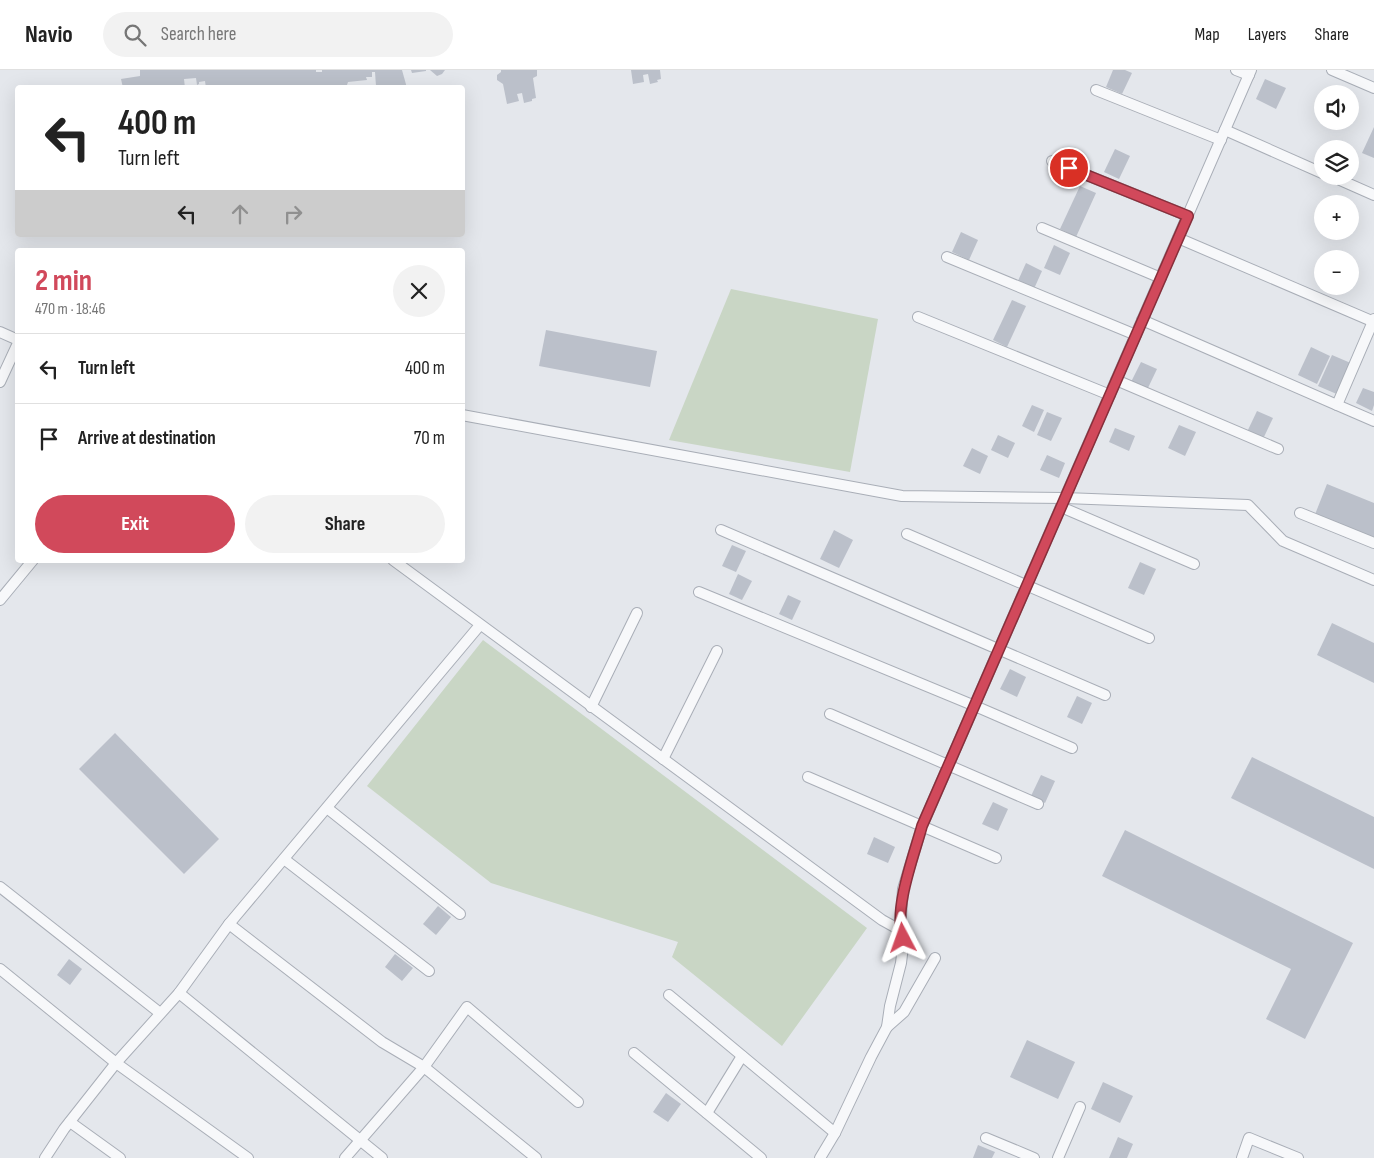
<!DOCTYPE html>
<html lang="en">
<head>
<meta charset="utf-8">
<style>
  :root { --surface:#fff; --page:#f2f2f2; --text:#222; --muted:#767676; --line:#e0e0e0; --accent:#d1495b }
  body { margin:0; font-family:"Sofia Sans Condensed",sans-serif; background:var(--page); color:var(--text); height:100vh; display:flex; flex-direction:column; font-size:19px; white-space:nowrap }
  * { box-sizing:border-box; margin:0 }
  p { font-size:16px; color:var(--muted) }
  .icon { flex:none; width:28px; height:28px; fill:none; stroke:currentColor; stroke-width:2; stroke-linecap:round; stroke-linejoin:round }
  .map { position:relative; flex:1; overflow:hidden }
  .details { position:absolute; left:15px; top:178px; width:450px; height:315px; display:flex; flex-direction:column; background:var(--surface); border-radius:5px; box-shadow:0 5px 20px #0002 }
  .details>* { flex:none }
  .guide { position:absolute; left:15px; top:15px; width:450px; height:152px; border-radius:5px; box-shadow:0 5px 20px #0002; background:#fff; color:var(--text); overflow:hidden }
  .controls { position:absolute; left:1314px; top:15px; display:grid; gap:10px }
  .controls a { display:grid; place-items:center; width:45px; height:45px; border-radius:50%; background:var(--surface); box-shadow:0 5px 20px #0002; font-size:25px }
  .pin { position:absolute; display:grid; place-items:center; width:42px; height:42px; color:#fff; margin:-21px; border:2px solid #fff; border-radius:50%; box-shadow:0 1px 5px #0007 }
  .me { position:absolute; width:55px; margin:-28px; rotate:356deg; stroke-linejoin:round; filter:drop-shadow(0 0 4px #0008) }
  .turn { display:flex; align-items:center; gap:18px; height:105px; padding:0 20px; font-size:22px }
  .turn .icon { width:65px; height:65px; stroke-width:2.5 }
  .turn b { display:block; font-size:35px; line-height:42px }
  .lanes { display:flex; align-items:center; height:48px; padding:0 20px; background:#0003; justify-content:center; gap:25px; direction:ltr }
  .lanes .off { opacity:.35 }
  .round { display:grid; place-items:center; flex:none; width:52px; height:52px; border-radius:26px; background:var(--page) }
  .summary { display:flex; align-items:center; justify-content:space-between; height:85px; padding:0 20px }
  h1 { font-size:30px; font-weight:700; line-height:38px; color:var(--accent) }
  .cta { display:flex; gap:10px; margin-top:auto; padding:10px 20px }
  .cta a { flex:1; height:58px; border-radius:30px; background:var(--accent); color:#fff; font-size:20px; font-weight:700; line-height:58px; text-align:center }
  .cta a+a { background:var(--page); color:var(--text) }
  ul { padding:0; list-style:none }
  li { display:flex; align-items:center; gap:15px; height:70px; padding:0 20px; border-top:1px solid var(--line) }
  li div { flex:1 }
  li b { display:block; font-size:19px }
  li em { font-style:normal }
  header { display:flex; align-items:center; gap:30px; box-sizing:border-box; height:70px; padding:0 25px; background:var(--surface); border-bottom:1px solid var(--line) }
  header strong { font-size:24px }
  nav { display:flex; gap:28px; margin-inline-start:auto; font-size:18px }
  .search { width:350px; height:45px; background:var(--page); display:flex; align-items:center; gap:12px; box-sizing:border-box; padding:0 18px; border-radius:28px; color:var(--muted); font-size:19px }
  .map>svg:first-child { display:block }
  .green { fill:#c9d6c5 }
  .building { fill:#bbc0ca }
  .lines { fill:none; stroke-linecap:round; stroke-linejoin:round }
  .minor-casing { stroke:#a9aeb7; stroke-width:12 }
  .minor { stroke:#f7f8fa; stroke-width:10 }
  .route-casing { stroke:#882f3b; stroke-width:12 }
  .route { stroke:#d1495b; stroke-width:9 }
</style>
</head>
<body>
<header>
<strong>Navio</strong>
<div class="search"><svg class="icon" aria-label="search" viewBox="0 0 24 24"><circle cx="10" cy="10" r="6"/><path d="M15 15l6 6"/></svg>Search here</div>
<nav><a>Map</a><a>Layers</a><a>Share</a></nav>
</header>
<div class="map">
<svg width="1374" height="1088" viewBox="0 0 1374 1088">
  <rect width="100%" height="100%" fill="#e4e7ec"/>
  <g class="green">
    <polygon points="731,219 878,249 850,402 669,370"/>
    <polygon points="483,570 867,858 782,976 672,887 678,872 491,813 367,716"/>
  </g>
  <g class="building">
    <polygon points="140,0 316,0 316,2 322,2 322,0 402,0 407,18 375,18 375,16 376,16 375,2 372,2 372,7 366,7 367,10 348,12 346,18 335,18 333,15 319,18 206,18 205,11 199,12 199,14 197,15 196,8 184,9 185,18 123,18 121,9 140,6"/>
    <polygon points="411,0 426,0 426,1 412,3"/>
    <polygon points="430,0 445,0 442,4 437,6"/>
    <polygon points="501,0 537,0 537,6 533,8 536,28 532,29 532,31 524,33 522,23 517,24 519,31 507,34 503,14 497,10 497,5 501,2"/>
    <polygon points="631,0 660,0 661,9 657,10 658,12 650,14 648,4 643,5 644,12 633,14"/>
    <polygon points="1113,0 1125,0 1132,3 1122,24 1106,17"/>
    <polygon points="1265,9 1286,18 1276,39 1256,29"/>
    <polygon points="1374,57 1374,88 1362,83"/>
    <polygon points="1115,79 1130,86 1119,109 1104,102"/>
    <polygon points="1080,116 1096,123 1076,167 1060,159"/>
    <polygon points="961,162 978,170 969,190 952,182"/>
    <polygon points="1054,175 1070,183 1060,205 1044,198"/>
    <polygon points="1026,193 1042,201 1033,221 1017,213"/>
    <polygon points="1012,230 1026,236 1007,277 993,270"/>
    <polygon points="546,260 657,281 650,317 539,296"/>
    <polygon points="1311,277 1330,286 1317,314 1298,305"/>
    <polygon points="1332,285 1353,294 1339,325 1318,316"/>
    <polygon points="1141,292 1157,299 1147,320 1131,312"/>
    <polygon points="1363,318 1374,322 1374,335 1372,341 1356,333"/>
    <polygon points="1032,335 1044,340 1034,362 1022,356"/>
    <polygon points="1257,341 1273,348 1263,369 1247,362"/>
    <polygon points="1047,342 1062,348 1051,371 1037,365"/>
    <polygon points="1179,355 1196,362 1185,386 1168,378"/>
    <polygon points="1115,358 1135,366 1129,381 1109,372"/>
    <polygon points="998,365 1015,373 1008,388 991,380"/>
    <polygon points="972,378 988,386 980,404 963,396"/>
    <polygon points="1047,385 1065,393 1059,408 1040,400"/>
    <polygon points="1327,414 1374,433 1374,471 1314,447"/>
    <polygon points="834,460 853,470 839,498 820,489"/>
    <polygon points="732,475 746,481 736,502 722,496"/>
    <polygon points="1140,492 1156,499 1144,525 1128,518"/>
    <polygon points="738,504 752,511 742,530 729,524"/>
    <polygon points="788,525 801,531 792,550 779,544"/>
    <polygon points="1332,553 1374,573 1374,613 1317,585"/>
    <polygon points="1010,599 1026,607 1017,627 1000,619"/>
    <polygon points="1077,626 1092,633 1082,654 1067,647"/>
    <polygon points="115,663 219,769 184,804 79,699"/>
    <polygon points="1252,687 1374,747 1374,799 1231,728"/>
    <polygon points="1041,705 1055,711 1045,733 1031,726"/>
    <polygon points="993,732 1008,739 998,761 982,754"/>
    <polygon points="1125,760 1353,873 1305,969 1266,949 1291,899 1102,806"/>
    <polygon points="874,767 895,777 888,793 867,784"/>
    <polygon points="438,836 451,847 436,865 423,854"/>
    <polygon points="395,884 413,898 402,911 385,897"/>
    <polygon points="69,889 82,899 70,915 57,905"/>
    <polygon points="1027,970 1075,992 1058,1029 1010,1007"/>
    <polygon points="1103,1012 1133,1026 1120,1053 1091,1039"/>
    <polygon points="666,1023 681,1034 668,1052 653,1042"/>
    <polygon points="1118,1067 1133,1074 1127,1088 1109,1088"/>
    <polygon points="978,1075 995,1082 992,1088 973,1088"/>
  </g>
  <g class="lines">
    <defs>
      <g id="minor">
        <polyline points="1236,0 1249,5"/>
        <polyline points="1332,0 1374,18"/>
        <polyline points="1096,20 1221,70"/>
        <polyline points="1225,60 1322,103"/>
        <polyline points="1052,91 1188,146"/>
        <polyline points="1331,106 1374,125"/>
        <polyline points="1042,158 1161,208"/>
        <polyline points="1178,168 1374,252"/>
        <polyline points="947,187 1136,265"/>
        <polyline points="918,247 1110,325"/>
        <polyline points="1374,249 1337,335 1374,351"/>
        <polyline points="1142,250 1337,335"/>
        <polyline points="0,262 18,270"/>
        <polyline points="1116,310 1278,379"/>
        <polyline points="0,312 18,273"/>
        <polyline points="462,345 902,426 1065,428 1248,435 1283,471 1374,510"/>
        <polyline points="1061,437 1194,494"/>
        <polyline points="1300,443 1374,473"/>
        <polyline points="721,460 1105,625"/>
        <polyline points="907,464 1149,568"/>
        <polyline points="393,490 882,850 900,860"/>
        <polyline points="699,522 975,636 1072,678"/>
        <polyline points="0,530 33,490"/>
        <polyline points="591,637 637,543"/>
        <polyline points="830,644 1038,734"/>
        <polyline points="663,689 717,581"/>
        <polyline points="808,707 996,788"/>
        <polyline points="327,738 460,844"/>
        <polyline points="284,789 429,901"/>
        <polyline points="0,817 160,943"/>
        <polyline points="229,854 382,972 424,997 536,1088"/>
        <polyline points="0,899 116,993 64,1059 45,1088"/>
        <polyline points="179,923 382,1088"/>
        <polyline points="669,925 835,1063"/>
        <polyline points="887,957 904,942 935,888"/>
        <polyline points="634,983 761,1088"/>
        <polyline points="707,1043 742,986"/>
        <polyline points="70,1052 120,1088"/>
        <polyline points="986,1068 1034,1088"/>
        <polyline points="248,1088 116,993 179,923 229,854 480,555"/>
        <polyline points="345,1088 424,997 467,937 578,1032"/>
        <polyline points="820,1088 835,1063 871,987 887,957 890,936 901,893 903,876 903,868 900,860 903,819 922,756 1251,0"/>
        <polyline points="1058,1088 1080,1037"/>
        <polyline points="1242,1088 1249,1068 1298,1088"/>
      </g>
    </defs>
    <use href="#minor" class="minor-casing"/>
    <use href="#minor" class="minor"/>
  </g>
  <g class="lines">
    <defs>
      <path id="route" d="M903,868C893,839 914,786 922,756L1188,146L1069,98"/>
    </defs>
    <use href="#route" class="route-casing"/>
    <use href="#route" class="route"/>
  </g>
</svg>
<div class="controls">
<a><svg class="icon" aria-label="sound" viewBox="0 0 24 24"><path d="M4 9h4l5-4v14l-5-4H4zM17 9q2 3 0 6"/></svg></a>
<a><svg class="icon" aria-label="layers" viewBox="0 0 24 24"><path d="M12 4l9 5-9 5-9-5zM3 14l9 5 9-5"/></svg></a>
<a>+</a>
<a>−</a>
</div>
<div class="pin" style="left:1069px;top:98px;background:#d93025"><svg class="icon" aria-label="arrive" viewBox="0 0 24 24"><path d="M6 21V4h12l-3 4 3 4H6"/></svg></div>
<svg class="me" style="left:903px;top:868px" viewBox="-20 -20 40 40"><path d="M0-17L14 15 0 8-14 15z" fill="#d1495b" stroke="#fff" stroke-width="4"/></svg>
<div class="guide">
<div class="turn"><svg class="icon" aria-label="left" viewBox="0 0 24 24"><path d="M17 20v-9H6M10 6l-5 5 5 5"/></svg><div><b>400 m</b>Turn left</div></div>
<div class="lanes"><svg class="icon" aria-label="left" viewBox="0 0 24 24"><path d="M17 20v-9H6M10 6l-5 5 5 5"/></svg><svg class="icon off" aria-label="ahead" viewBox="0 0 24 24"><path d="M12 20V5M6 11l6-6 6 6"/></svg><svg class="icon off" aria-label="right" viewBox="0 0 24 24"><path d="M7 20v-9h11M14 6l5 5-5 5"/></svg></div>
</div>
<section class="details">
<div class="summary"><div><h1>2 min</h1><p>470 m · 18:46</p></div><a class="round"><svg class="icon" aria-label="close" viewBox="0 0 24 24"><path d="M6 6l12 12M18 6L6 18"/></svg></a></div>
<ul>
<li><svg class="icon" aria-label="left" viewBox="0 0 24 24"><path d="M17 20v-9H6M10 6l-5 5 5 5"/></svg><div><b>Turn left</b></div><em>400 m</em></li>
<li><svg class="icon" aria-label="arrive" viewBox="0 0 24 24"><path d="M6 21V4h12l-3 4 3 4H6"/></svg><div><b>Arrive at destination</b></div><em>70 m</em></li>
</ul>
<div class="cta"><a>Exit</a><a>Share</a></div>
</section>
</div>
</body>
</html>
